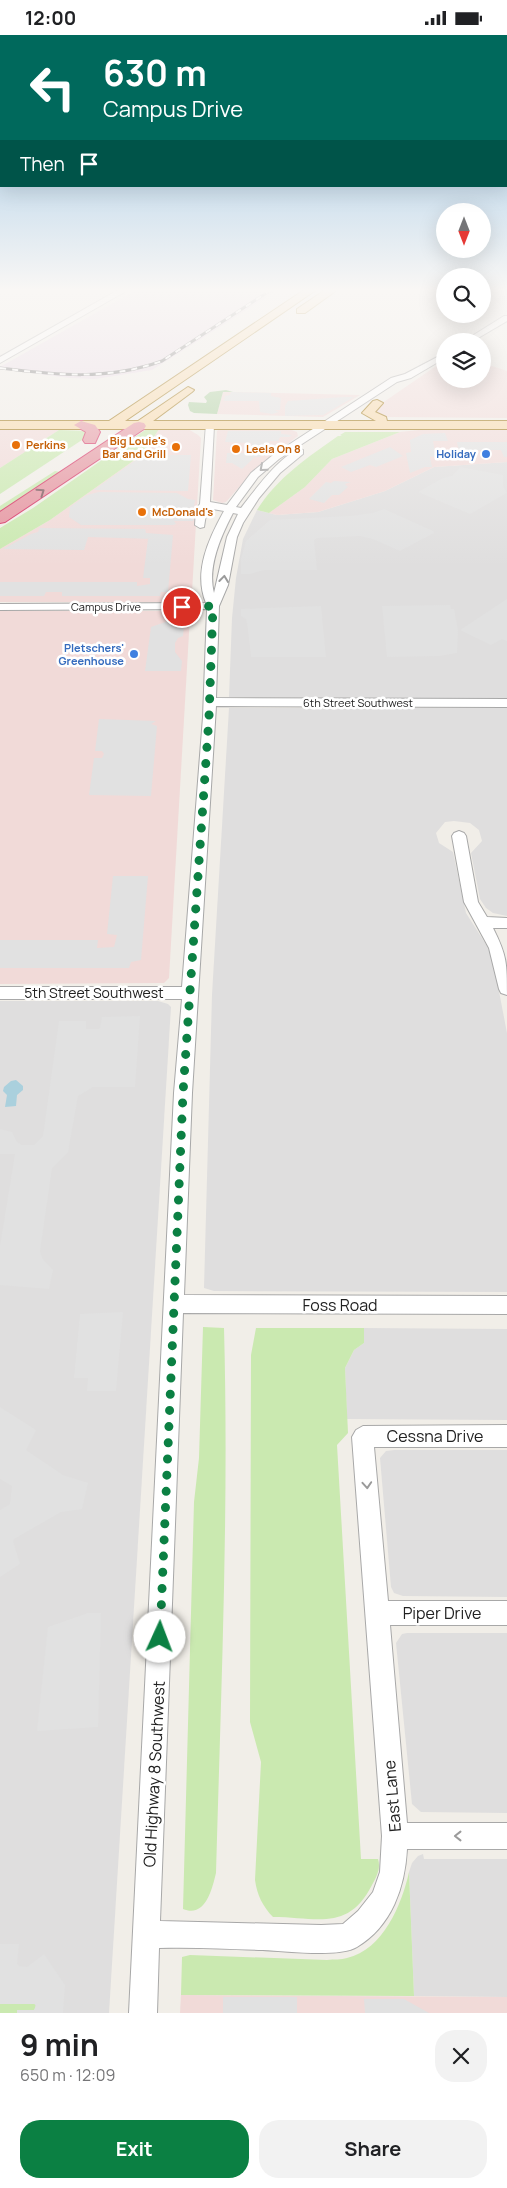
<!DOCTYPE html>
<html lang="en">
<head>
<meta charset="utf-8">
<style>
  :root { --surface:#fff; --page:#f2f2f2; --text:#202124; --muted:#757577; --accent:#0b8043 }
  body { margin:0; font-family:Manrope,sans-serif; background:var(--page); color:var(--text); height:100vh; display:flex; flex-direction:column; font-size:19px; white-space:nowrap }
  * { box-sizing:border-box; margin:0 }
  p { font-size:16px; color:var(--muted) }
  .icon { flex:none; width:28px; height:28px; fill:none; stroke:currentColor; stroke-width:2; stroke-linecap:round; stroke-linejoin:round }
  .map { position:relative; height:1978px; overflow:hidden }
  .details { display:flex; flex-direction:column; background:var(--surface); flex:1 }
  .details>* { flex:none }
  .banner { position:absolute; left:0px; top:0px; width:508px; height:152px; box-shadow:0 5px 20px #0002; background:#00695c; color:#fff; overflow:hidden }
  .needle { width:32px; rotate:180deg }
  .fabs { position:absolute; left:436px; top:168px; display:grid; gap:10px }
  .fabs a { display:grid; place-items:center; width:55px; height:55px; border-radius:50%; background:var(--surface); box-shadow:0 5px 20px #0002; font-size:25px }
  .pin { position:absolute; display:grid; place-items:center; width:42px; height:42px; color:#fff; margin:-21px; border:2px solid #fff; border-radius:50%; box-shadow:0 1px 5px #0007 }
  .me { position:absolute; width:55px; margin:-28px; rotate:2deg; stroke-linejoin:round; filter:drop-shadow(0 0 4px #0008) }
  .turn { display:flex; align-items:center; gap:18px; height:105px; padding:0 20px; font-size:22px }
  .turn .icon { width:65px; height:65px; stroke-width:2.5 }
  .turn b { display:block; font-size:35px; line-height:42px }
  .then { display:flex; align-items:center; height:48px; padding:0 20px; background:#0003; gap:10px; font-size:19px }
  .round { display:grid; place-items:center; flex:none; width:52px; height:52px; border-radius:20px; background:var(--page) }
  .overview { display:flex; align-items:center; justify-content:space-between; height:85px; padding:0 20px }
  h1 { font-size:30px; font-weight:700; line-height:38px }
  .primary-button { display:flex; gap:10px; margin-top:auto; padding:10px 20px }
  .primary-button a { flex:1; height:58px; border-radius:20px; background:var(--accent); color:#fff; font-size:20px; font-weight:700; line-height:58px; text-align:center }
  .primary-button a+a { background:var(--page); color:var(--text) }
  .status { display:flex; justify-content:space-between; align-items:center; height:35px; padding:0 25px; background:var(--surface); direction:ltr }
  .status svg { height:14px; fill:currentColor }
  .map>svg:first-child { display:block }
  .residential { fill:#dfdede }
  .commercial { fill:#f1dad8 }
  .industrial { fill:#eadae6 }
  .grass { fill:#cae9b0 }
  .forest { fill:#abcf9e }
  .parking { fill:#e1e1e1 }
  .water { fill:#aad0dd }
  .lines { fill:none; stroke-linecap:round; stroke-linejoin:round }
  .minor-casing { stroke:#a8a8a8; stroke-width:2 }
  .major-casing { stroke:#996e05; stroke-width:2 }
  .highway-casing { stroke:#d62e61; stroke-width:2 }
  .minor { fill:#fff; fill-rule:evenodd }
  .major { fill:#f9d8a5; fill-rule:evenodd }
  .highway { fill:#e5939f; fill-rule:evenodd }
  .rail-casing { stroke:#6f6f6f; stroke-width:3 }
  .rail { stroke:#fff; stroke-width:2; stroke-dasharray:6; stroke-linecap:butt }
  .oneway { stroke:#9b9b9b }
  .oneway2 { stroke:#79545a }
  .route { stroke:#0b8043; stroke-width:9; stroke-dasharray:0 16.2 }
  .food-dot { fill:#e8710a; stroke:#fff; stroke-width:2 }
  .shop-dot { fill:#3f7fe0; stroke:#fff; stroke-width:2 }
  .labels { text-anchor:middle; stroke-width:5; stroke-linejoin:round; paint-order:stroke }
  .far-food-label { font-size:11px; font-weight:bold; fill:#c56008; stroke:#fff; text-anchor:start }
  .far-shop-label { font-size:11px; font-weight:bold; fill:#366cbe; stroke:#fff; text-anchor:end }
  .far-street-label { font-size:11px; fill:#212121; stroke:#fff }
  .street-label { font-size:14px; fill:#212121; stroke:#fff }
  .near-street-label { font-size:16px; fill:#212121; stroke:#fff }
</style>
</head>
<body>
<div class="status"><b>12:00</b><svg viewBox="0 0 49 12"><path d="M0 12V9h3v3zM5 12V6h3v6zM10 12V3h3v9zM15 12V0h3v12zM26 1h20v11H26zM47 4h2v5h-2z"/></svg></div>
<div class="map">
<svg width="507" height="1978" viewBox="0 0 507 1978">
  <rect width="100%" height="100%" fill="#f1eee8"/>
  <g class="residential">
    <polygon points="507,427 507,664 229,662 232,583 236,543 243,504 257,475 277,480 318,477 385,456 434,432"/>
    <polygon points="229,673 507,673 507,881 493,878 486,873 480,864 471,818 482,806 479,795 470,788 454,786 445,787 436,798 439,808 453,817 466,878 487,911 493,925 507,998 507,1257 214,1256 204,1253 212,960"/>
    <polygon points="0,966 158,966 168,969 171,972 109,1978 0,1978"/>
    <polygon points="364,1293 507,1294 507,1385 347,1384 345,1333 354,1315 364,1308"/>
    <polygon points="394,1415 507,1415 507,1562 403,1561 394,1558 391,1552 380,1423 386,1416"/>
    <polygon points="407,1598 507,1598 507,1778 421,1777 412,1769 396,1608 402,1599"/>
    <polygon points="423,1819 424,1824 507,1824 507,1962 414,1961 409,1837 412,1828 418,1821"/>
  </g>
  <g class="commercial">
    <polygon points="445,325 445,344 482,344 483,328 507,336 507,383 386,382 375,378 375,373"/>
    <polygon points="223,357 277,358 360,360 323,382 217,379"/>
    <polygon points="159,394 188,394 198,400 201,403 192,557 190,563 174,567 0,567 0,514 50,485 143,419"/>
    <polygon points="219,394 289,394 297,397 298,401 255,434 226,467 222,468 213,465 217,396"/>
    <polygon points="0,395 59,395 0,433"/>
    <polygon points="419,395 507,395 507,427 434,432 385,456 318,477 277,480 269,478 305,452 332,424 400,397"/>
    <polygon points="0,576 180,576 190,581 169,943 164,948 0,949"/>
    <polygon points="181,1960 507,1962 507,1978 180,1978"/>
  </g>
  <polygon class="industrial" points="136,255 278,255 152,335 95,344 70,343 0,334 0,332"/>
  <g class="grass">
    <polygon points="159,394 143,419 50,485 0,514 0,493 33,473 145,395"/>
    <polygon points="59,395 88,396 85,403 0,459 0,433"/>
    <path d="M345,397H400L332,424L305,452L269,478L257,475C277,443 308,422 338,401H342L340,400Z"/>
    <polygon points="55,436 60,437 0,479 0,471"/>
    <path d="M203,1292L224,1293C229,1474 221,1656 216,1838C212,1855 205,1883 183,1874L194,1467L199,1423Z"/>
    <path d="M256,1293H364V1308L354,1315L345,1333L348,1398L337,1410L361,1824H378C381,1833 377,1841 372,1850C348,1897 317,1882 273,1882C263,1872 257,1860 255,1845L261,1727L250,1687L251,1320Z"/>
    <path d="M409,1837L414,1961L181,1960L182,1922L190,1920L327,1925C334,1924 341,1925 347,1923C383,1915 402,1869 409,1837Z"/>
    <polygon points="0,1969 35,1969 36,1973 34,1975 17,1975 17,1978 0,1978"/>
  </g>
  <polygon class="forest" points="226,355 233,357 223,357 217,379 194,378 190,376 188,370 189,367 206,368 207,366 204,362 210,357"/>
  <g class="parking">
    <polygon points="231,357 271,358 271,361 281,363 280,375 275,375 279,377 272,379 260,377 259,366 224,366 225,361 230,360"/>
    <polygon points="344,362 354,362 323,380 285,381 285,371 288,366"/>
    <polygon points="228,396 281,396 281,399 292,400 289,402 280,402 278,406 270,406 266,417 260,422 255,422 242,434 232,428 226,428 227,418 247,418 252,408 225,407"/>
    <polygon points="445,398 448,406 433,406 436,422 430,422 432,432 425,432 410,438 406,418 411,417 410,405 423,399"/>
    <polygon points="457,407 507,407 507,422 504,422 501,415 466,415 467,417 459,417"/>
    <polygon points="390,412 403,421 376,432 370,430 351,437 341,432"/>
    <polygon points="143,420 191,420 188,456 94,455"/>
    <polygon points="460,432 503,440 503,451 507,458 470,479 418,457 443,443 452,441"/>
    <polygon points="334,446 351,447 345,449 348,452 339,460 332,460 324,468 309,464 326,447 331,448"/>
    <polygon points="99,457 177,458 188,464 195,465 194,472 183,474 182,481 194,482 193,486 174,486 176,489 173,490 81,490 69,482 70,472 87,460"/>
    <polygon points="384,474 433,496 434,498 400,516 373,504 360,501 317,503 314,505 317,535 264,535 250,539 241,539 241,524 246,506 270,485 350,481 373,478"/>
    <polygon points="40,493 145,494 146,498 173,500 168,557 161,557 160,561 62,561 62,557 46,557 44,561 0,561 0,547 137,547 137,551 150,549 150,543 143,543 148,504 155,504 88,502 84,515 3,514 31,499 38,497"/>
    <polygon points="507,564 507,606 502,604 491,610 460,595"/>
    <polygon points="450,570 451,574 454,574 458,595 457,618 440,621 387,622 382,571"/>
    <polygon points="321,571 326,622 251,622 247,588 246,584 241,581 241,574"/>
    <polygon points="174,584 184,591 183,601 178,603 175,608 175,617 182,626 181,636 145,636 151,592"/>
    <polygon points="99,684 156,686 151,689 157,691 151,761 89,760 94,723 102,723 104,719 102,716 95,716"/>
    <polygon points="113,841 148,841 141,925 131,927 129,933 0,933 0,905 98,905 97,913 114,912 117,900 107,899"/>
    <polygon points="140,981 135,1052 93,1052 78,1061 68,1117 52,1133 40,1216 42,1223 53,1235 49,1254 0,1250 0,1211 15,1119 0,1119 0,1094 12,1097 17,1107 22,1110 34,1110 43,1101 59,986 86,986 86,994 98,994 100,993 102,982"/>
    <polygon points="123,1277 116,1356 87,1356 88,1343 74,1343 80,1279"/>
    <polygon points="0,1372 36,1395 26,1415 63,1440 88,1448 82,1474 61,1477 14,1504 13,1506 20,1529 0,1542 0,1475 10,1469 12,1451 0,1444"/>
    <polygon points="88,1578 101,1578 98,1692 37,1696 48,1592"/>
    <polygon points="0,1909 19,1909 17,1929 19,1931 27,1932 44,1919 65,1950 63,1978 17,1978 17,1975 34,1975 36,1970 34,1969 0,1969"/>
    <rect x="223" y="1962" width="74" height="16"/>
    <polygon points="364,1964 404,1964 429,1978 365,1978"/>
  </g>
  <polygon class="water" points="16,1045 23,1051 23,1055 17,1060 16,1071 5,1072 7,1060 3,1056 4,1052 11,1046"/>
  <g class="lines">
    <defs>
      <g id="minor">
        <polygon points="118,255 128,255 0,328 0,322"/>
        <polygon points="504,281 507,281 507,286 473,306 464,306"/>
        <path d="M445,318V323L411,343L397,347L279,424L258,442L236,472L241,473C251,460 286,412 303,415V419L280,438L259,463L243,488L237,502L228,550L219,571L216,663L507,664V672L216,671L192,1058L184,1260L507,1261V1279L183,1278L160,1886L321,1890L343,1889L358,1876L373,1857L380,1837L382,1801L352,1402L356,1395L363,1391L507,1390V1412H374L388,1566H507V1590H390L407,1788H507V1814H407C405,1852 392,1891 357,1912C339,1923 285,1916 263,1915C228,1914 194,1912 159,1913L157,1978H129L174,1058L182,964H0V952H182L203,682L207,574L0,575V569L206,568C193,537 209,503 224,476L207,473L204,492L200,493L195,490L196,474L200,469L206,389H212L214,391L210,467L227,470L251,438L273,420L391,343L405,339ZM233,478L238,479L227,502L214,558C207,532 221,501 233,478Z"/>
        <path d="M459,796L464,798L466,801L478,867L487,882L507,883V893H493C507,921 507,928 507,960L501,958L499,954L489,913L464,867L452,801L454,798Z"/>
      </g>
      <g id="major">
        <polygon points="304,255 316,255 125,386 138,386 188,352 194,355 192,357 153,386 376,386 362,378 373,366 377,365 383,368 375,377 386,382 387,386 507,386 507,394 0,394 0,386 109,386"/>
        <polygon points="325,255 337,255 305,278 297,278 297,274"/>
      </g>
      <g id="highway">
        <polygon points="81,386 95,390 100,397 95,408 85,408 83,405 86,397 74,390"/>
        <polygon points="139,387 144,388 146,391 144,394 5,487 0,488 0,477 134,388"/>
      </g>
    </defs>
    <use href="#minor" class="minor-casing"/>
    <use href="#major" class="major-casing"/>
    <use href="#highway" class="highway-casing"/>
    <use href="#minor" class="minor"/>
    <use href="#major" class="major"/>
    <use href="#highway" class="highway"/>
    <defs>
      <path id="rail" d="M0,333C57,340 106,346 162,326L271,255"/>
    </defs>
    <use href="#rail" class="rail-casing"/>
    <use href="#rail" class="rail"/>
  </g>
  <defs><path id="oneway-chevron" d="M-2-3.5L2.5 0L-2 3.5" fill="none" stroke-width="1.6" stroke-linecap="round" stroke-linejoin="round" transform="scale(1.25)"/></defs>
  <g class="oneway">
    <use href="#oneway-chevron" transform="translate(263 433) rotate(139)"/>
    <use href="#oneway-chevron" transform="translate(224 544) rotate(-83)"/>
    <use href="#oneway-chevron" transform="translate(367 1450) rotate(86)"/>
    <use href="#oneway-chevron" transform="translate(458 1801) rotate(-180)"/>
  </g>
  <use class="oneway2" href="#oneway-chevron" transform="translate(41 457) rotate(-35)"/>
  <linearGradient id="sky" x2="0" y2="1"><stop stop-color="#8fbfe4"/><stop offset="0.48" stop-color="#f9f7f5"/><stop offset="1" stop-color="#f9f7f5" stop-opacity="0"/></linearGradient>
  <rect width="507" height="532" fill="url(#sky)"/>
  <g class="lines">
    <polyline class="route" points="160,1602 183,1058 209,682 213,571 182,572"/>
  </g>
  <g class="food-dot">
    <circle cx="16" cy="410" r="5"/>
    <circle cx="176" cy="412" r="5"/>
    <circle cx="236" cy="414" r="5"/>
    <circle cx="142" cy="477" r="5"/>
  </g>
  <g class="shop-dot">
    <circle cx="486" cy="419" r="5"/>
    <circle cx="134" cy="619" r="5"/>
  </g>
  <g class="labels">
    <g class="far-food-label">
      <text x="166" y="410" text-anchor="end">Big Louie's<tspan x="166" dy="13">Bar and Grill</tspan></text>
      <text x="26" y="414">Perkins</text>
      <text x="246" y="418">Leela On 8</text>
      <text x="152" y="481">McDonald's</text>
    </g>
    <g class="far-shop-label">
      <text x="476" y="423">Holiday</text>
      <text x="124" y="617">Pletschers'<tspan x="124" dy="13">Greenhouse</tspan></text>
    </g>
    <g class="far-street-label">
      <text x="106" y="576">Campus Drive</text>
      <text x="358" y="672">6th Street Southwest</text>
    </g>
    <g class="street-label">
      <text x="94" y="963">5th Street Southwest</text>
    </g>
    <g class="near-street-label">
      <text x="340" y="1276">Foss Road</text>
      <text x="435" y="1407">Cessna Drive</text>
      <text x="442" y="1584">Piper Drive</text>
      <text transform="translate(154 1739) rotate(-87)" y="6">Old Highway 8 Southwest</text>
      <text transform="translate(392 1761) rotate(-95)" y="6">East Lane</text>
    </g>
  </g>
</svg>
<div class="fabs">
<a><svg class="needle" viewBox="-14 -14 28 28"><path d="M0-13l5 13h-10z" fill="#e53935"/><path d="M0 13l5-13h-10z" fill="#757577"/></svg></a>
<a><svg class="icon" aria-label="search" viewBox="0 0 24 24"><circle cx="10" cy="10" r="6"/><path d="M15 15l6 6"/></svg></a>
<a><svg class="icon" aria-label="layers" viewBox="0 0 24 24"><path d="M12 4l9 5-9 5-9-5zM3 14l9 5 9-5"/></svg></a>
</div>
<div class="pin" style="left:182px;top:572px;background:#d93025"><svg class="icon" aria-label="arrive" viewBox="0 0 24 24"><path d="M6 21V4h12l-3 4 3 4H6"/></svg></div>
<svg class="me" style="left:160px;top:1602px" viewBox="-20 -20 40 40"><circle r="19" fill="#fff"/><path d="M0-13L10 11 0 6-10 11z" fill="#0b8043"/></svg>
<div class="banner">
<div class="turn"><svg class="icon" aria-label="left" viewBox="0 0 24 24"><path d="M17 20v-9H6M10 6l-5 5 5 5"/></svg><div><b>630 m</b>Campus Drive</div></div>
<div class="then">Then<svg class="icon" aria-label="arrive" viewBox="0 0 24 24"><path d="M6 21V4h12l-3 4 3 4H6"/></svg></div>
</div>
</div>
<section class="details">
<div class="overview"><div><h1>9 min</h1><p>650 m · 12:09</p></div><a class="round"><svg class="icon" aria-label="close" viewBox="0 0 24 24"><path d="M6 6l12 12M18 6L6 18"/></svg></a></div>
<div class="primary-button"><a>Exit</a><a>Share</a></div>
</section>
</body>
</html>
